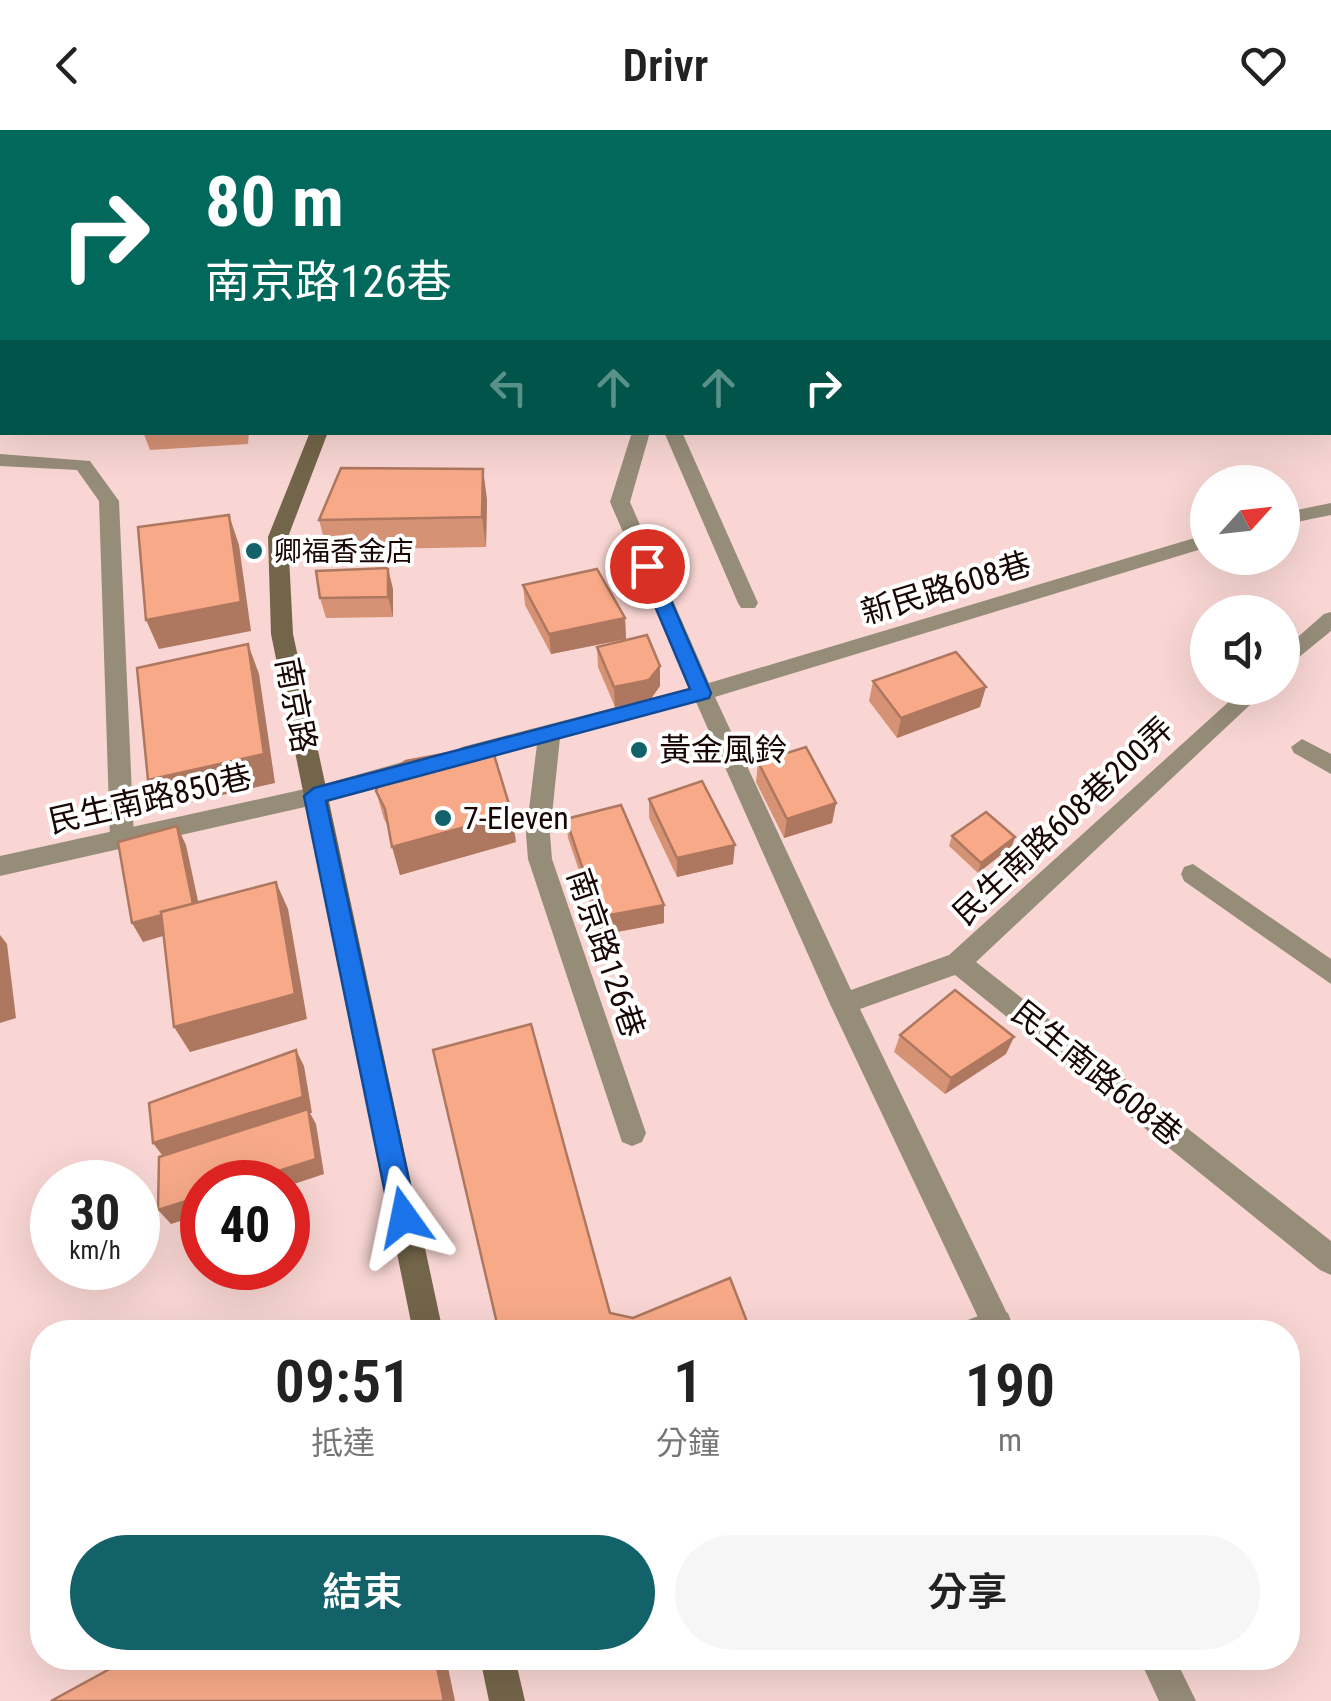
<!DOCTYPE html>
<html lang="zh-TW">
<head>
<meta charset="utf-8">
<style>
  :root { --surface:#fff; --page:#f6f6f6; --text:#222; --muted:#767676; --accent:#136269 }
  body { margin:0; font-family:"Roboto Condensed","Noto Sans TC",sans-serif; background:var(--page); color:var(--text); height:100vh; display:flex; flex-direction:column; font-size:38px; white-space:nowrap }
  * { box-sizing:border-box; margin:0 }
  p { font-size:32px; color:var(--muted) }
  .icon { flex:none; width:55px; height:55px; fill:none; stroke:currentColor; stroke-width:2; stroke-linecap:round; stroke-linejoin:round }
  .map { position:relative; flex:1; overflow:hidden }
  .details { position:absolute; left:30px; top:1190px; width:1270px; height:350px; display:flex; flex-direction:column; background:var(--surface); border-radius:40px; box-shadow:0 10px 40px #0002 }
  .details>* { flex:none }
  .guide { position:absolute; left:0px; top:0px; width:1332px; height:305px; box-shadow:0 10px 40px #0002; background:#00695c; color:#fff; overflow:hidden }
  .needle { width:65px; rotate:63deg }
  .buttons { position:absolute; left:1190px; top:335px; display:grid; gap:20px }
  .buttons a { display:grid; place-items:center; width:110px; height:110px; border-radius:50%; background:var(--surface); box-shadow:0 10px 40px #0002; font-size:50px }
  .speed { position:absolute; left:30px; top:1030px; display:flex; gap:20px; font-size:50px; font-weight:700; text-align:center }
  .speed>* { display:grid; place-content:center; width:130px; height:130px; border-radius:50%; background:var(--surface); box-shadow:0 10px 40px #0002; line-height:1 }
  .speed small { font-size:25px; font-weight:400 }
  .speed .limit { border:15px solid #d22; background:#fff; color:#111 }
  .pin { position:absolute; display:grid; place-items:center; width:85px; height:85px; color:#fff; margin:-42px; border:5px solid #fff; border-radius:50%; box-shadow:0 2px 10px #0007 }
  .me { position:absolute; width:110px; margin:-55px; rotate:348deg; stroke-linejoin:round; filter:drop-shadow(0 0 8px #0008) }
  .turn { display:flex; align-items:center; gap:35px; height:210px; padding:0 40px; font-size:45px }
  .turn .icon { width:130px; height:130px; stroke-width:2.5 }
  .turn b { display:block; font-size:70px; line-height:85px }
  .lanes { display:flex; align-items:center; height:95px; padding:0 40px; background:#0003; justify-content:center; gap:50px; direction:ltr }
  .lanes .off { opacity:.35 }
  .eta { display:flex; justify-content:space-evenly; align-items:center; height:170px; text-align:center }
  .eta b { font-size:60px; font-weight:600; line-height:70px }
  .cta { display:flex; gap:20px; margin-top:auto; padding:20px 40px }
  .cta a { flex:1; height:115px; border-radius:60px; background:var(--accent); color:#fff; font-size:40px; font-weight:600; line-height:115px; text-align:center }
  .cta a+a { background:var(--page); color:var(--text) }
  header { display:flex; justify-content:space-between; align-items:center; height:130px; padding:0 40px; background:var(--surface); font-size:45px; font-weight:600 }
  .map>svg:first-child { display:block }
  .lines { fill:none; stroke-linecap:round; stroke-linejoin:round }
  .path { stroke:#987d7b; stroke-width:4; stroke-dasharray:6 4; stroke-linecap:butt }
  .lane { fill:#968d79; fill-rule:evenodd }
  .street { fill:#968d79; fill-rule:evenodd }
  .secondary { fill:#736549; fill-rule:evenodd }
  .wall { fill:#d59275 }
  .shaded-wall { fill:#ae775f }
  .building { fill:#f8aa88; stroke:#ae775f; stroke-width:2.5 }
  .route { fill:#1a73e8; stroke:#114b97; stroke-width:2.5 }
  .poi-dot { fill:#136269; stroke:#fff; stroke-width:4 }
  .labels { text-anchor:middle; stroke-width:8; stroke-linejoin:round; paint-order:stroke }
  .far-poi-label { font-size:28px; fill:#190706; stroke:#fff; text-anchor:start }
  .street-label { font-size:32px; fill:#190706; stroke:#fff }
  .poi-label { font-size:32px; fill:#190706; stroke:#fff; text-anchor:start }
</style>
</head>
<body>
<header><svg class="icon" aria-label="back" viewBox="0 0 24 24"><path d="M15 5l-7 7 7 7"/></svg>Drivr<svg class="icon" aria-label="heart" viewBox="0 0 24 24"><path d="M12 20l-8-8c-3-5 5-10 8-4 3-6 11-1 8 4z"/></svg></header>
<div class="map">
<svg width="1331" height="1571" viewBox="0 0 1331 1571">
  <rect width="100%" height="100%" fill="#f9d6d3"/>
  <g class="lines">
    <polyline class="path" points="1041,0 1045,2"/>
    <g class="lane">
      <polygon points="467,0 494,0 495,2 469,2"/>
      <polygon points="2,114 2,124 0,125 0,115"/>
      <polygon points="664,302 682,302 758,473 755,478 741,478 738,473"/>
      <polygon points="0,324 90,331 119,371 134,709 130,716 114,716 110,709 99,371 77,340 0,336"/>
      <polygon points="1302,609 1331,624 1331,644 1294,623 1291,617"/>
      <polygon points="1193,734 1331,829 1331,854 1184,751 1181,744 1184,737"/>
      <polygon points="997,1179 1008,1183 1012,1194 1009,1202 961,1202 965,1191"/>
    </g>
    <g class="street">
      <polygon points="632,302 650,302 630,372 709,553 1208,404 1208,417 715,567 851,860 949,825 1244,558 1268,558 976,832 1331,1111 1331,1145 1320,1140 955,845 860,879 1016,1202 985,1202 830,874 696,572 560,608 550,704 552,729 646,1003 642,1012 632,1016 622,1012 528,729 526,704 537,614 462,633 451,625 462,617 690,558 610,372"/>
      <polygon points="1331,373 1331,385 1282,395 1282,383"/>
      <polygon points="1331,482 1331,501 1282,541 1282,521 1324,484"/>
      <polygon points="413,629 421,632 424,638 421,644 314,675 0,746 0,726 314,657"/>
      <polygon points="1139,1528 1175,1528 1196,1571 1159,1571"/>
    </g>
    <g class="secondary">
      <polygon points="1170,0 1200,0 1201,2 1172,2"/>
      <rect x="1330" y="20" width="1" height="8"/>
      <polygon points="310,302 328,302 288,407 293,504 443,1202 413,1202 271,504 268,407"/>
      <polygon points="480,1528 515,1528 525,1571 489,1571"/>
    </g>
  </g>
  <g class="wall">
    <polygon points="676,0 736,0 735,2 690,2"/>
    <polygon points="143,302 249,302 248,314 150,320"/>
    <polygon points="487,369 486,417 327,420 319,390"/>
    <polygon points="523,455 625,488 626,509 551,524 525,475"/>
    <polygon points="393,459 393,487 326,488 320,468"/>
    <polygon points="597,517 660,536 660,556 650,570 615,577 598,537"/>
    <polygon points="873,551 980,577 897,608 869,571"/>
    <polygon points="758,632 836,673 832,693 784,708 756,652"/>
    <polygon points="376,661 516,712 400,745 389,698 384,689"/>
    <polygon points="649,669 733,734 677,747 649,688"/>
    <polygon points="566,689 664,775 664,793 601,805 568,708"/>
    <polygon points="952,706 1012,716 978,743 949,716"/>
    <polygon points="900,905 1006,924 945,964 894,922"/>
  </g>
  <g class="shaded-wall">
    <polygon points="483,339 487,369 486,417 482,387"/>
    <polygon points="229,385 239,415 251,501 159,519 146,490"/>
    <polygon points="388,438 393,459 393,487 388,467"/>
    <polygon points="625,488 626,509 551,524 549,504"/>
    <polygon points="248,514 259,544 275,653 162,679 148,650"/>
    <polygon points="660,536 660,556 650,570 615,577 614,557"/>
    <polygon points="986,557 980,577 897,608 901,588"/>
    <polygon points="836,673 832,693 784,708 787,689"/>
    <polygon points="512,684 516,712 400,745 392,717"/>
    <polygon points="177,696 186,715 203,794 143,812 132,793"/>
    <polygon points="1015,707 1012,716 978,743 981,733"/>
    <polygon points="735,715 733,734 677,747 677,728"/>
    <polygon points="276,752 288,779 307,889 190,922 174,897"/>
    <polygon points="664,775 664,793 601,805 599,787"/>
    <polygon points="0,805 7,814 16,888 0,893"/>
    <polygon points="1014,907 1006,924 945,964 951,948"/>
    <polygon points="296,920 304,936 312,983 310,983 316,994 324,1044 288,1056 288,1052 244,1052 165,1029 153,1013"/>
    <polygon points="202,1066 202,1084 171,1094 158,1080"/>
    <polygon points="435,1528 446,1528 455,1571 444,1571"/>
  </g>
  <g class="building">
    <polygon points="0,27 2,28 2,44 0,44"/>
    <polygon points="341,338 483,339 482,387 319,390"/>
    <polygon points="229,385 241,472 146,490 138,397"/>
    <polygon points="388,438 388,467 320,468 316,441"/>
    <polygon points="597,439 625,488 549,504 523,455"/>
    <polygon points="647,505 660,536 649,550 614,557 597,517"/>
    <polygon points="248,514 264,624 148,650 137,538"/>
    <polygon points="956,522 986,557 901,588 873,551"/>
    <polygon points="491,615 512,684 392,717 385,679 376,661 382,646 406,631"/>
    <polygon points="806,617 836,673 787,689 758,632"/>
    <polygon points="702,651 735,715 677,728 649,669"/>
    <polygon points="621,675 664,775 599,787 566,689"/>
    <polygon points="986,682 1015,707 981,733 952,706"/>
    <polygon points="177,696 193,774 161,782 162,785 132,793 118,712"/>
    <polygon points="276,752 295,864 174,897 161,782"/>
    <polygon points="955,860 1014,907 951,948 900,905"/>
    <polygon points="531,894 610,1183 633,1188 730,1148 751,1202 499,1202 433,920"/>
    <polygon points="296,920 303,967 153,1013 149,973"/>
    <polygon points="308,979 316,1029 244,1052 202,1052 202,1066 158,1080 159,1027"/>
    <polygon points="222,1528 435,1528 444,1571 51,1571 117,1535 194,1537"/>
  </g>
  <polygon class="route" points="647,430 656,436 711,563 709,568 326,671 417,1087 413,1096 404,1100 394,1096 390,1087 304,666 314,658 690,559 638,436"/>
  <g class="poi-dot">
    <circle cx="254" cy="421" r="10"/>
    <circle cx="639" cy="620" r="10"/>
    <circle cx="443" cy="688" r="10"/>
  </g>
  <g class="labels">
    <g class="far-poi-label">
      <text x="274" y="431">卿福香金店</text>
    </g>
    <g class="street-label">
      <text transform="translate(946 458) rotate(-17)" y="11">新民路608巷</text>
      <text transform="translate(296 575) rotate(79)" y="11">南京路</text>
      <text transform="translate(150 669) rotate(-13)" y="11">民生南路850巷</text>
      <text transform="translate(1063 691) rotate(-43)" y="11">民生南路608巷200弄</text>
      <text transform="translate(606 823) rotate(71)" y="11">南京路126巷</text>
      <text transform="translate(1097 943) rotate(39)" y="11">民生南路608巷</text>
    </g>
    <g class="poi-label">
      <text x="659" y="631">黃金風鈴</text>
      <text x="463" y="699">7-Eleven</text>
    </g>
  </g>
</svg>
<div class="buttons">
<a><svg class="needle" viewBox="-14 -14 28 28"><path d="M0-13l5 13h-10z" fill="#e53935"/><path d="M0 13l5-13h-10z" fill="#767676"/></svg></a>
<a><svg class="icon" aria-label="sound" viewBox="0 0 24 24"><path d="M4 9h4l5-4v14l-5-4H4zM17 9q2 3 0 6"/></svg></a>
</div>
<div class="speed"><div>30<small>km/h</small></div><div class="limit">40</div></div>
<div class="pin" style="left:647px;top:436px;background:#d93025"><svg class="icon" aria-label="arrive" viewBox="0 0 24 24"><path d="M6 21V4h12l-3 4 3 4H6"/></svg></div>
<svg class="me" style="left:404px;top:1087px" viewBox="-20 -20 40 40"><path d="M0-17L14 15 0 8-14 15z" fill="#1a73e8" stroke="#fff" stroke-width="4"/></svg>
<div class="guide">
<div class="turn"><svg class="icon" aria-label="right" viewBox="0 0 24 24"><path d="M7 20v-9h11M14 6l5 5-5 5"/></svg><div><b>80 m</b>南京路126巷</div></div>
<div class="lanes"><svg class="icon off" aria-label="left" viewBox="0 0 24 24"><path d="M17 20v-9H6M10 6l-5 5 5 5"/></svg><svg class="icon off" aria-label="ahead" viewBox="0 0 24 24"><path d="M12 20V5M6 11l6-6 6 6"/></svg><svg class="icon off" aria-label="ahead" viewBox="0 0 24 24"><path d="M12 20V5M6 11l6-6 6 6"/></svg><svg class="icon" aria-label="right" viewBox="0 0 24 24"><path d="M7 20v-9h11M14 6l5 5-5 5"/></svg></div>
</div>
<section class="details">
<div class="eta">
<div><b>09:51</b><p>抵達</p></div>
<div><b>1</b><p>分鐘</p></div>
<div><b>190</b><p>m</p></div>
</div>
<div class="cta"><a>結束</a><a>分享</a></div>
</section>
</div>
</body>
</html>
